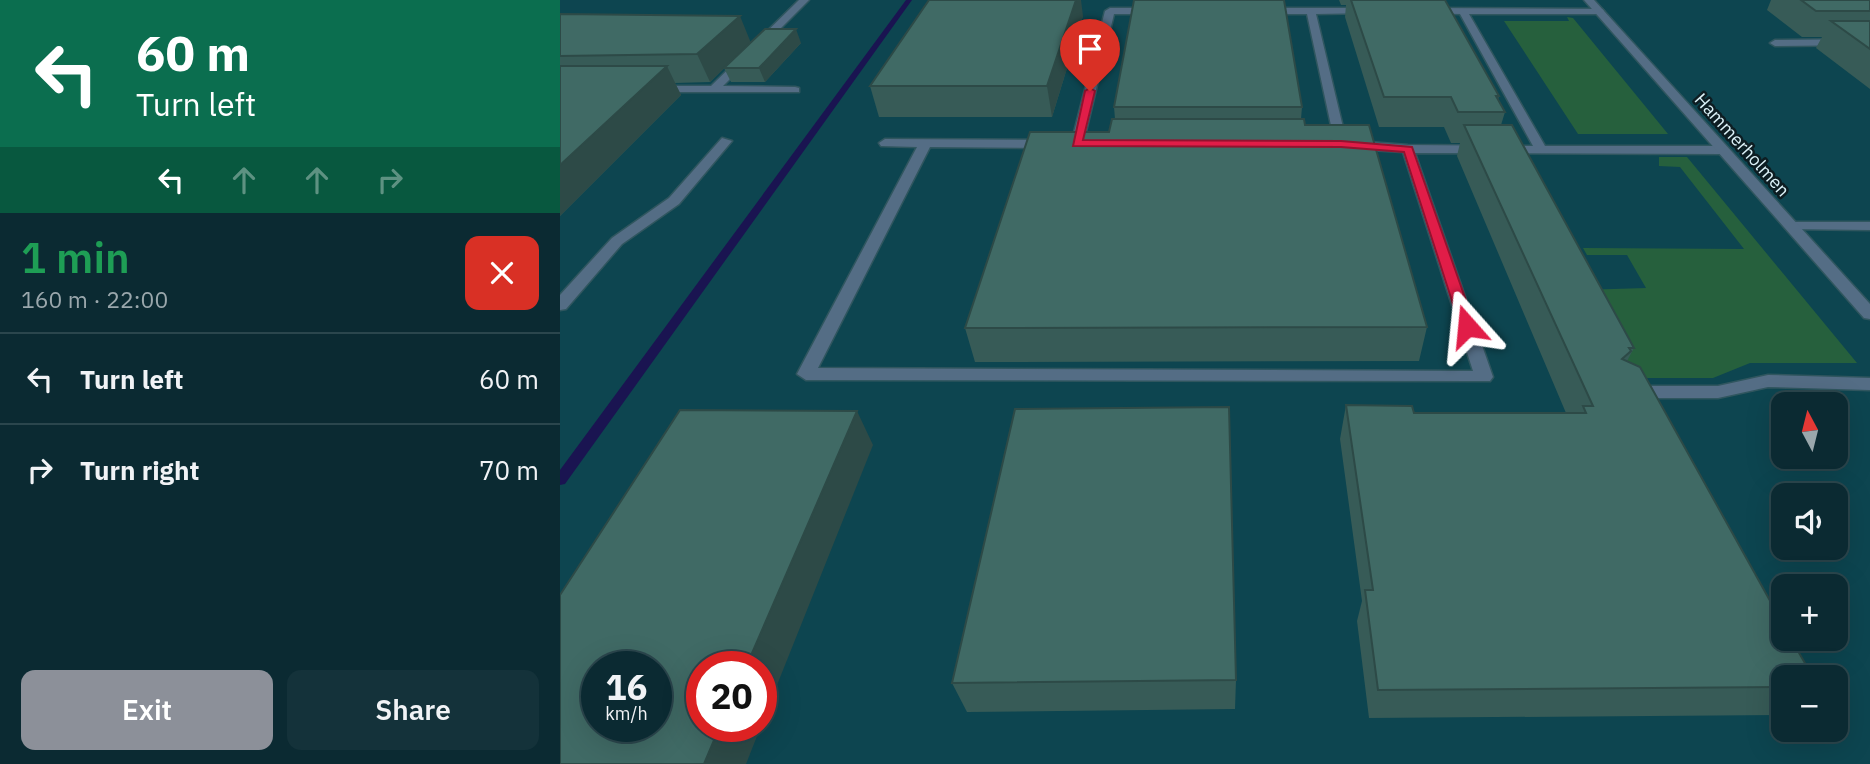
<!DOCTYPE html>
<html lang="en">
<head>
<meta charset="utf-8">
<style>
  :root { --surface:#0b2a32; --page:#14323a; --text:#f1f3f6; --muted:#9aa7ac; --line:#2b464d; --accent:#8c9099 }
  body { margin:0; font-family:"IBM Plex Sans",sans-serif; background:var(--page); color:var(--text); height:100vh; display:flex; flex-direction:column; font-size:26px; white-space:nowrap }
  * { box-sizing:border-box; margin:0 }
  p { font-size:23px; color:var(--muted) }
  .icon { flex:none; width:38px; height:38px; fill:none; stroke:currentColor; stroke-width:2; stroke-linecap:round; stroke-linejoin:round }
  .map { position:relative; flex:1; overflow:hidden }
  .panel { display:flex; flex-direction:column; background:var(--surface); width:560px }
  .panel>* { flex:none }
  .hud { background:#0b6e4f; color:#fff; overflow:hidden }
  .needle { width:46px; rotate:353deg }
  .controls { position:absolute; left:1211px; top:392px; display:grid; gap:14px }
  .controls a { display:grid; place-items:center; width:77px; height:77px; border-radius:14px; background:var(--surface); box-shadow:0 7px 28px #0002,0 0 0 2px var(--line); font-size:35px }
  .speed { position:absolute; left:21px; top:651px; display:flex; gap:14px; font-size:35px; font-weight:700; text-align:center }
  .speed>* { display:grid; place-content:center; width:91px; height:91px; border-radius:50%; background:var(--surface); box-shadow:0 7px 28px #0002,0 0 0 2px var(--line); line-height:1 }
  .speed small { font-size:18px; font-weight:400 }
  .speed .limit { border:10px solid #d22; background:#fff; color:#111 }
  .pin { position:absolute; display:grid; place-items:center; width:60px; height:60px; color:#fff; margin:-72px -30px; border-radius:50% 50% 50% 0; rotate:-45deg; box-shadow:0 0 7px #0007 }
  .pin .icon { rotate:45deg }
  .me { position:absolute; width:77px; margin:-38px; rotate:342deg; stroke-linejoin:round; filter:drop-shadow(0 0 5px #0008) }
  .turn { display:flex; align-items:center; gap:24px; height:147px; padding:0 21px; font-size:32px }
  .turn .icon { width:91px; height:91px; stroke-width:2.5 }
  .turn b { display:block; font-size:49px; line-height:60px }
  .lanes { display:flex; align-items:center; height:66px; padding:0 21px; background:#0003; justify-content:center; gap:35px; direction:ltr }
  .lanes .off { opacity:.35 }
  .round { display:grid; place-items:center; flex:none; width:74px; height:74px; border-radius:14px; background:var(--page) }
  .head { display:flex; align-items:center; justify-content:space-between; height:119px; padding:0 21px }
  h1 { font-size:42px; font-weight:600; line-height:52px; color:#1e9e55 }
  .button { display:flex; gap:14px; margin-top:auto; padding:14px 21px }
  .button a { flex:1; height:80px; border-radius:14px; background:var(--accent); color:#fff; font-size:28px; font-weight:600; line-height:80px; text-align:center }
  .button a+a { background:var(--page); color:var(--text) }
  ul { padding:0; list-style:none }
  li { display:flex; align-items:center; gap:21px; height:91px; padding:0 21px; border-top:2px solid var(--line) }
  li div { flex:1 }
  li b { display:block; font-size:26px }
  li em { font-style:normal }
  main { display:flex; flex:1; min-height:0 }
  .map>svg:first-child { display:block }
  .built { fill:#0d4550; fill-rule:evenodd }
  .green { fill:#26603d }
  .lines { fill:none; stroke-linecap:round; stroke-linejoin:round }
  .stream { fill:#1a1451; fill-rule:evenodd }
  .lane-casing { stroke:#30565f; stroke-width:3 }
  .street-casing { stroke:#30565f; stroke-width:3 }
  .lane { fill:#546d85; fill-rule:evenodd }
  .street { fill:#546d85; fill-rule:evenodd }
  .wall { fill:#375b57 }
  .shaded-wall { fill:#2d4a47 }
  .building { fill:#406a65; stroke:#2d4a47; stroke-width:2; fill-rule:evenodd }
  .route { fill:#e11d48; stroke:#92132f; stroke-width:2 }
  .labels { text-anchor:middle; stroke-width:5; stroke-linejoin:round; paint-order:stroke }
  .far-street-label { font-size:18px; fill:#dcf2f8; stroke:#0d1d22 }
</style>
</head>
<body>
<main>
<section class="panel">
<div class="hud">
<div class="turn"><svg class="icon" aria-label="left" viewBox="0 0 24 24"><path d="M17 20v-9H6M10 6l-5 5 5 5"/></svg><div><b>60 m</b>Turn left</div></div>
<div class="lanes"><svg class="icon" aria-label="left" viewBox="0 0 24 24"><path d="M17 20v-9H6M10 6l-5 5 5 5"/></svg><svg class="icon off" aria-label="ahead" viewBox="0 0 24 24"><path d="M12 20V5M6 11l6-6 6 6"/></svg><svg class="icon off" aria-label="ahead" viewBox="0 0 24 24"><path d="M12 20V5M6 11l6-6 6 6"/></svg><svg class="icon off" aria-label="right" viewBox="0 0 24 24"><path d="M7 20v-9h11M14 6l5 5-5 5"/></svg></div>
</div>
<div class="head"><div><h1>1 min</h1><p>160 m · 22:00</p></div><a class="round" style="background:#d93025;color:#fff"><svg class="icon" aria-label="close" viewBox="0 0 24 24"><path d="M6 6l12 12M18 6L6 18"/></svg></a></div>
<ul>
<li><svg class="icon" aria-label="left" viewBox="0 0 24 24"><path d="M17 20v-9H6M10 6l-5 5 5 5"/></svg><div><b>Turn left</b></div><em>60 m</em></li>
<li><svg class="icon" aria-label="right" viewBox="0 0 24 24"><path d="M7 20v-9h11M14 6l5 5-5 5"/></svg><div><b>Turn right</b></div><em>70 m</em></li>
</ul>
<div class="button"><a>Exit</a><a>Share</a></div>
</section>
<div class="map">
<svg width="1310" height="764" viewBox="0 0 1310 764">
  <rect width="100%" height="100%" fill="#0f3842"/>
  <path class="built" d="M0,0H1310V764H0ZM1223,404H1276V457H1223ZM1223,495H1276V548H1223ZM1223,586H1276V639H1223ZM37,667H96V726H37ZM142,667H201V726H142ZM1223,677H1276V730H1223Z"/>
  <g class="green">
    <polygon points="1007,17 1013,18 1108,134 1018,134 944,21 1009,21"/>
    <polygon points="1099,157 1127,157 1297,363 1190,363 1153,378 1055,378 1021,290 1086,288 1067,255 1027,255 1023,248 1184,249 1120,167 1099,166"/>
  </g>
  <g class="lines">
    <polygon class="stream" points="346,0 352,0 5,484 0,485 0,470"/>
    <defs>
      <g id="lane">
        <polygon points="239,0 249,0 163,86 235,87 239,88 239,92 94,92 88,89 94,86 151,86"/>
        <polygon points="550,8 595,8 600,11 595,14 554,14 523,144 513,147 511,144 545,11"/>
        <polygon points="809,8 812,9 812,13 756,14 787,144 781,148 775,144 747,14 704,14 699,11 704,8"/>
        <polygon points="868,8 1042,9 1044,11 1039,14 909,14 985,146 1163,146 1169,150 1163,154 855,153 933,377 930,381 246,380 237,374 357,147 321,146 319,143 325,139 490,140 496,144 490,148 370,147 258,368 913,371 843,152 794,149 788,145 794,141 848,145 973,146 900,14 865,13 865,9"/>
        <polygon points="1310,39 1310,45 1215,46 1210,43 1215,40"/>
        <polygon points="162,138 172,141 119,204 62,244 6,309 0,310 0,295 52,238 109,198"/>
        <polygon points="1232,222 1310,222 1310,230 1227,229 1227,223"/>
        <polygon points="1208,375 1310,378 1310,390 1208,387 1158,398 1071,398 1062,392 1071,386 1158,386"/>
      </g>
      <polygon id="street" points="1024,0 1034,0 1310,304 1310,319 1304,318"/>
    </defs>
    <use href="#lane" class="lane-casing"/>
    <use href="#street" class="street-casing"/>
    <use href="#lane" class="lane"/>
    <use href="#street" class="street"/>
  </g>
  <g class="wall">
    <polygon points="779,0 885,0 939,96 938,100 945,112 941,125 1074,348 1067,361 1223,677 1223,715 809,718 797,621 802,601 780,439 786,405 854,413 1006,413 897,156 900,143 891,143 884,127 819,127 785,17 786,5 781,5"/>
    <polygon points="1211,0 1310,0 1310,89 1256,48 1262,37 1242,37 1207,10"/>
    <polygon points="0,14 191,42 241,43 205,82 171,82 164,68 150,82 115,83 121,95 0,216"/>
    <polygon points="523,16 492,117 319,117 310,86"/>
    <polygon points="554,107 742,107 741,119 867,327 859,361 415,362 405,328 549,132 555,119"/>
    <polygon points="676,680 675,709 407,712 392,683"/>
  </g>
  <g class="shaded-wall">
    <polygon points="516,0 521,0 523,16 492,117 487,86"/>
    <polygon points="180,16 191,43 150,82 137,54"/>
    <polygon points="236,29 241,43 205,82 199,68"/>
    <polygon points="107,66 121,95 0,216 0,165"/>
    <polygon points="297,411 313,445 201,725 201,667 186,667"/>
    <polygon points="160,726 201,726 186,764 144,764"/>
  </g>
  <g class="building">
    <polygon points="369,0 516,0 487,86 310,86"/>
    <polygon points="574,0 724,0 742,107 554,107"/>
    <polygon points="791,0 885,0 939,96 936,96 945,112 898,112 891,97 824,97"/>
    <polygon points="1241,0 1310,0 1310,11 1256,11"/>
    <polygon points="0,14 180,16 137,54 0,56"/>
    <polygon points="1271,21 1310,21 1310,49"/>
    <polygon points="205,29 236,29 199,68 164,68"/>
    <polygon points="0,66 107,66 0,165"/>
    <polygon points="552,119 744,119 745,125 809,125 867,327 405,328 470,132 549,132"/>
    <polygon points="904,125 952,125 1074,348 1069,348 1071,351 1062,359 1080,367 1223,624 1223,639 1231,639 1253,677 1223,677 1223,687 818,690 805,590 813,590 786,405 852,406 854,413 1026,413 1023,406 1033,406"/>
    <polygon points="669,407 676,680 392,683 455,409"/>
    <path d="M120,410L297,411L186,667H142V726H160L144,764H0V595ZM37,667H96V726H37Z"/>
  </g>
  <polygon class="route" points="530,88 535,91 523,140 781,141 852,147 915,326 907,331 900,326 844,152 781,147 513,146 525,91"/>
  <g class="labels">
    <g class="far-street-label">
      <text transform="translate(1182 145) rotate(48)" y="6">Hammerholmen</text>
    </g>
  </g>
</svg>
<div class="controls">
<a><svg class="needle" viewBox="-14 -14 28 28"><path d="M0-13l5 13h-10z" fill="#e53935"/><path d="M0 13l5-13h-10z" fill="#9aa7ac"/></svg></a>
<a><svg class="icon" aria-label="sound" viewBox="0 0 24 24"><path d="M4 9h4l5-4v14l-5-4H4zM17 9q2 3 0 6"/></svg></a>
<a>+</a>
<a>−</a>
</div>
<div class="speed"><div>16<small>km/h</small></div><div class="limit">20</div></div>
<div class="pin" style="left:530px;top:91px;background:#d93025"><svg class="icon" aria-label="arrive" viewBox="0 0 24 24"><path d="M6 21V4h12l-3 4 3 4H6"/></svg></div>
<svg class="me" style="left:907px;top:326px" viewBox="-20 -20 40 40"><path d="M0-17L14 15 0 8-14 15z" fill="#e11d48" stroke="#fff" stroke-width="4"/></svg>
</div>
</main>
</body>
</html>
